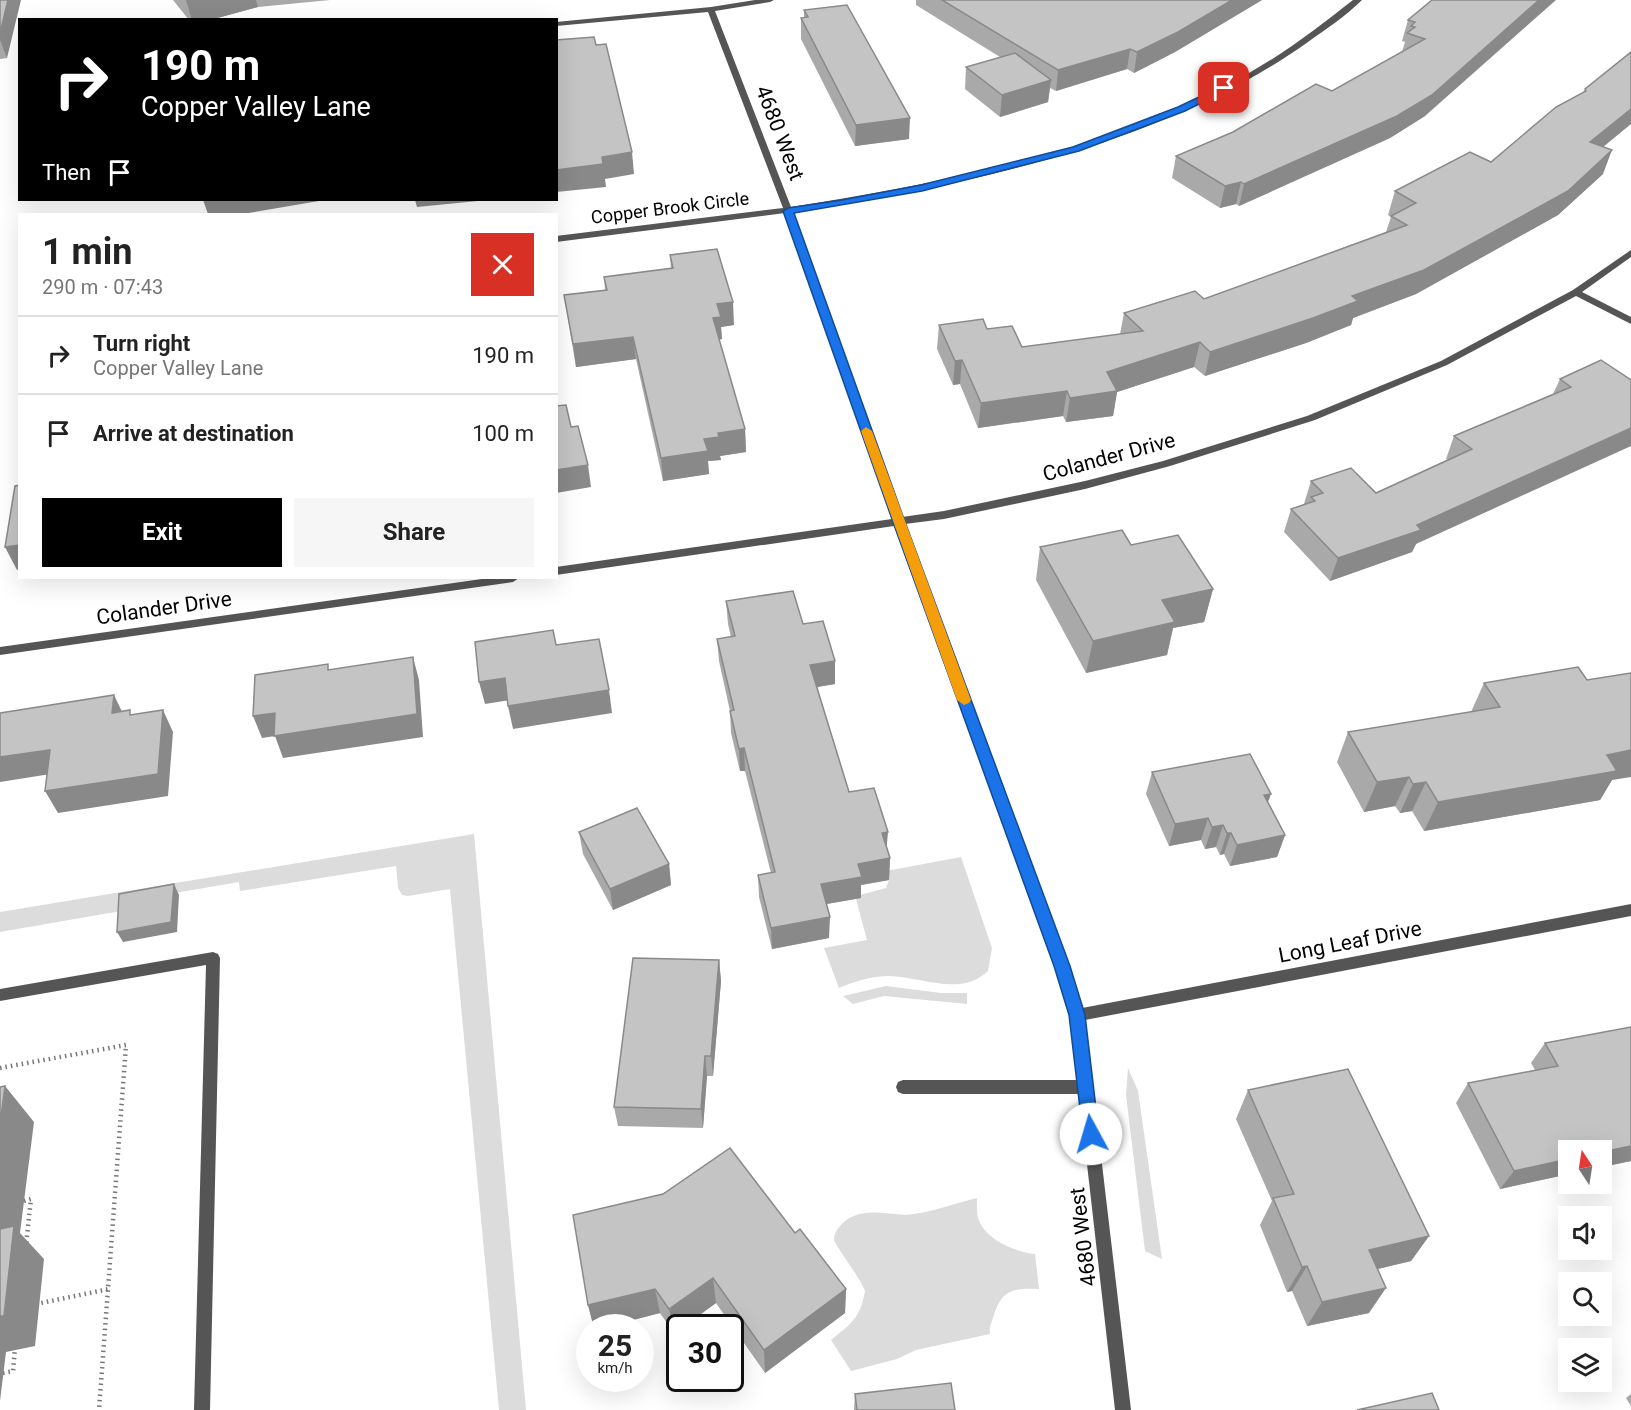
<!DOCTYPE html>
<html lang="en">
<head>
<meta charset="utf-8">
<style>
  :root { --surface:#fff; --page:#f6f6f6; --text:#222; --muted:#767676; --line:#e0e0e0; --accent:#000 }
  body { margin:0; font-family:Roboto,sans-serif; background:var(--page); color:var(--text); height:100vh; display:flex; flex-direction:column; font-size:22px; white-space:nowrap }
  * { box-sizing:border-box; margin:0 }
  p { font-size:20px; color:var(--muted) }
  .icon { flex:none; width:33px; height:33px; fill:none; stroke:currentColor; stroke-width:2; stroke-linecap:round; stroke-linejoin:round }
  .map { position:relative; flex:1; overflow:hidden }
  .details { position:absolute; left:18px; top:213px; width:540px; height:366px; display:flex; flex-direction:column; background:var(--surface); border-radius:0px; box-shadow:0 6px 24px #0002 }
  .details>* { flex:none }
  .guide { position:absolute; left:18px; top:18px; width:540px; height:183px; border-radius:0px; box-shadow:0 6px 24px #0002; background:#000; color:#fff; overflow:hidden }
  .needle { width:39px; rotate:348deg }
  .tools { position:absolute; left:1558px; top:1140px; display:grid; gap:12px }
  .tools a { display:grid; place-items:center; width:54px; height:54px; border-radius:0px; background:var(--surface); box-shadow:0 6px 24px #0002; font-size:30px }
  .speed { position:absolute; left:576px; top:1314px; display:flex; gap:12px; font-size:30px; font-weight:700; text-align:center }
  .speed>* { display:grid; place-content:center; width:78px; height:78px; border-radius:50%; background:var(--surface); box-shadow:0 6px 24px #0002; line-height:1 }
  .speed small { font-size:15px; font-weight:400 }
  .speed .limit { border:3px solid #111; border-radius:9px; background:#fff; color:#111 }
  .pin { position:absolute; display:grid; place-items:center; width:51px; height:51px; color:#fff; margin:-26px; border-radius:12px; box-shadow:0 3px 9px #0006 }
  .me { position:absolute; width:66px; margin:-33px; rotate:354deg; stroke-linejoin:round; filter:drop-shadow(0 0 4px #0008) }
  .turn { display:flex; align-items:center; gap:21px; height:126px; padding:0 24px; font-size:27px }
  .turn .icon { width:78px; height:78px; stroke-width:2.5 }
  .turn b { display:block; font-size:42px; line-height:51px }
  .then { display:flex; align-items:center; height:57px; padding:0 24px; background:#0003; gap:12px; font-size:22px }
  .round { display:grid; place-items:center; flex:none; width:63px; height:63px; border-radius:0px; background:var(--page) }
  .overview { display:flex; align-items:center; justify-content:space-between; height:102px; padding:0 24px }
  h1 { font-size:36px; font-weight:700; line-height:45px }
  .cta { display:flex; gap:12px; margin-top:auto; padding:12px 24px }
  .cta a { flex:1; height:69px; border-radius:0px; background:var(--accent); color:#fff; font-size:24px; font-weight:700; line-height:69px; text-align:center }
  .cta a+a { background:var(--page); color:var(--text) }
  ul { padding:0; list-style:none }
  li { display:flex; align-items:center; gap:18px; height:78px; padding:0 24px; border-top:2px solid var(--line) }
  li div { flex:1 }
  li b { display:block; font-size:22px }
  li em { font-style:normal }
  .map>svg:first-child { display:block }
  .green { fill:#dcdcdc }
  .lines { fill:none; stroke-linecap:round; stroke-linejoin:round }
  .path { stroke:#777; stroke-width:4.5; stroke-dasharray:1.5 4; stroke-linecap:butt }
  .service { fill:#555; fill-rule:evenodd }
  .minor { fill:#555; fill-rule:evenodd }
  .wall { fill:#a9a9a9 }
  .shaded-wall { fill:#898989 }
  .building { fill:#c4c4c4; stroke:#898989; stroke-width:1.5 }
  .route { fill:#1a73e8; stroke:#114b97; stroke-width:1.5 }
  .slow { fill:#f59e0b }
  .labels { text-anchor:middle; stroke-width:6; stroke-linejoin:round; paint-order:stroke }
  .far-street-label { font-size:18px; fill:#000; stroke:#fff }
  .street-label { font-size:21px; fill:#000; stroke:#fff }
</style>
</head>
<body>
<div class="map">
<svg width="1631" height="1410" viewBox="0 0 1631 1410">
  <rect width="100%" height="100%" fill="#fff"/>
  <g class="green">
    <polygon points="474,834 526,1410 499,1410 450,889 408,896 402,895 398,888 396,866 240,891 239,882 122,902 121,911 0,932 0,912"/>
    <path d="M961,857L992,948L988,971C961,997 922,977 889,976C872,976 855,981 839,988L824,948L867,940L856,899L860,898V895L886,888L889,880L886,871Z"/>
    <polygon points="886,986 941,993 967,993 967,1004 884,996 853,1004 843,996"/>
    <polygon points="1128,1068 1138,1091 1162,1259 1145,1251 1126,1095"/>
    <path d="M977,1198C977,1206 976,1215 980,1223C989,1241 1016,1252 1035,1254L1039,1289C1015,1288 1002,1289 994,1315C992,1321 989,1326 990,1334L916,1350L897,1359L851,1371L831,1340C852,1323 860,1318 865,1291C861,1279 835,1245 834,1240C834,1230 845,1219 854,1216C872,1208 895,1217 914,1214C935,1211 956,1203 977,1198Z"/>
  </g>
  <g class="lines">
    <g class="path">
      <polyline points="0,1068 126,1045 99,1410"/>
      <polyline points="24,1201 31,1199 26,1245"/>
      <polyline points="36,1304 109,1289"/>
      <polyline points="3,1373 13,1371 15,1348"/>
    </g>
    <g class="service">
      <polygon points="213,952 218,954 220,958 210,1410 194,1410 206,965 0,1001 0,989"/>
      <polygon points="903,1080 1086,1080 1091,1082 1093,1087 1091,1092 1086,1094 903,1094 898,1092 896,1087 898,1082"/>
    </g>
    <g class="minor">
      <path d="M755,0H774L770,2L715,11L791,207C945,183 1112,150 1249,73C1286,52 1320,26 1353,0H1362C1346,16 1326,29 1308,42C1165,144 964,186 793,212L902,517L944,511L1085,481L1163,461L1307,416L1441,361L1573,290L1631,250V257L1582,292L1631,317V324L1576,296L1447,365L1315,420L1170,466L1085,489L944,519L905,524L1069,966L1082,1008L1631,904V916L1085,1020L1131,1410H1115L1070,1015L1055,966L894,526L556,575V567L892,519L785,213L556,242V236L783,208L708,12L556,26V22L711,7Z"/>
      <polygon points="489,578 519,578 513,582 0,655 0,647"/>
    </g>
  </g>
  <g class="wall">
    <polygon points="0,0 7,58 0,59"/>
    <polygon points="173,0 330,0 258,7 210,20 189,20"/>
    <polygon points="916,0 1262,0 1175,52 1134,73 1127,69 1056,91 1050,88 1048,102 1000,117 965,89 966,67 1000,57 916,5"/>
    <polygon points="1432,0 1425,116 1390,138 1239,206 1236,204 1220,208 1172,178 1176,156 1332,91 1402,52 1405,42 1402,41 1408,20"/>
    <polygon points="804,10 909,139 855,146 801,39 801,18 804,18"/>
    <polygon points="1585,89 1603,147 1603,174 1558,215 1416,294 1353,318 1351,325 1306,343 1205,376 1194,367 1117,392 1113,416 1066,422 1063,416 978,428 960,384 953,385 937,349 939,325 987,329 1022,347 1120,334 1124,313 1204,299 1386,232 1391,217 1388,215 1395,191 1491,162 1583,93"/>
    <polygon points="670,255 734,325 721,327 722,339 719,340 745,429 746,452 720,456 721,460 708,461 709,474 663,481 636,359 576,367 564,295 605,290 604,277 671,269"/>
    <polygon points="1601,360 1416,544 1412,552 1330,581 1284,532 1291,509 1304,504 1311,481 1376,493 1448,460 1446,459 1454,436 1553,394 1560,379"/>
    <polygon points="1131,545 1213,589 1204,622 1173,628 1167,655 1086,673 1036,580 1040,547"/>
    <polygon points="726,601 803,624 835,661 835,684 817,687 849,792 887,847 890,858 889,880 861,885 861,898 826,904 829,938 772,949 759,897 758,875 771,873 745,771 740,771 731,733 730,711 719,661 717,639 731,637 728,624"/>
    <polygon points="1484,683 1612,780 1600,800 1424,831 1412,811 1400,813 1395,806 1364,812 1337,762 1348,732 1471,712"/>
    <polygon points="1152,772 1268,802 1285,835 1277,857 1230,866 1224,854 1220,855 1216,847 1205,849 1201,840 1169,846 1146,794"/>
    <polygon points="579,832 669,864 671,885 613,910 583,854"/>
    <polygon points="719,960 721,981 713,1076 707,1076 703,1128 618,1126 614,1107"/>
    <polygon points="1631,1027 1631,1161 1602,1167 1602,1150 1569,1150 1569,1174 1500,1189 1456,1103 1468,1083 1535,1070 1531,1063 1545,1043"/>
    <polygon points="1248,1090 1429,1236 1411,1261 1378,1269 1369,1313 1307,1326 1292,1291 1287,1292 1260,1225 1272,1201 1236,1119"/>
    <polygon points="795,1233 846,1289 845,1313 765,1373 716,1303 680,1328 680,1329 674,1333 660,1313 602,1328 594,1328 588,1305"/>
    <polygon points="855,1394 955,1410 854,1410"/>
    <polygon points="1631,1394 1631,1406 1626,1398"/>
  </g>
  <g class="shaded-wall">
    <polygon points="8,0 21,0 7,58 0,40 0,33"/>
    <polygon points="186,0 256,0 258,7 210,20 192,20"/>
    <polygon points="1232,0 1262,0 1175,52 1134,73 1137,52"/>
    <polygon points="1539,0 1556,0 1425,116 1390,138 1239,206 1244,184"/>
    <polygon points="1130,49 1127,69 1056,91 1058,70"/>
    <polygon points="1051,80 1048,102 1000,117 1002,95"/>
    <polygon points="1631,109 1631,124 1580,166 1590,142"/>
    <polygon points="910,118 909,139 855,146 856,125"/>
    <polygon points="1612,150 1603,174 1558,215 1416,294 1353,318 1351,325 1306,343 1205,376 1210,352 1352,296"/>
    <polygon points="632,152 634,174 605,179 606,187 556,192 556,170 602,157"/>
    <polygon points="1241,182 1236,204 1220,208 1225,186"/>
    <polygon points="203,200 325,200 242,214 208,214"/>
    <polygon points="415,200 488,200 417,207"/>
    <polygon points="733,302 734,325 721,327 722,339 714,340 713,318 717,304"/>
    <polygon points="633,337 636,359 576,367 573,344"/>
    <polygon points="1200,342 1194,367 1117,392 1113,416 1066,422 1070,398 1107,372"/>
    <polygon points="962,360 960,384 953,385 955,361"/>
    <polygon points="1067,391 1063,416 978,428 981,403"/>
    <polygon points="1631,428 1631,446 1416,544 1412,552 1330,581 1338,558 1417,525"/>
    <polygon points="745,429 746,452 720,456 721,460 708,461 709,474 663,481 661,458 718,433"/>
    <polygon points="588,465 591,487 556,493 556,470"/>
    <polygon points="20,545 20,569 17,570 5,547"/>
    <polygon points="1213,589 1204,622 1173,628 1167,655 1086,673 1093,641 1162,600"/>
    <polygon points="413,657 419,680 423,737 283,758 275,736 262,738 253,716"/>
    <polygon points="835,661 835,684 811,688 810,665"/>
    <polygon points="505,678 510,700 485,704 479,682"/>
    <polygon points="609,690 612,713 513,729 508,706"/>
    <polygon points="114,695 125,718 112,713"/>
    <polygon points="163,710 173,732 168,796 58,813 45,791"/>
    <polygon points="744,748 745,771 740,771 739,749"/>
    <polygon points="50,750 63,772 0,782 0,757"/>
    <polygon points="1631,750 1631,777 1612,780 1600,800 1424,831 1438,802 1607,755"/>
    <polygon points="1409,777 1395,806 1364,812 1377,782"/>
    <polygon points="1426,782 1412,811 1400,813 1413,784"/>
    <polygon points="1271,794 1263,816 1264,795"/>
    <polygon points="1208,818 1201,840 1169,846 1175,824"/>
    <polygon points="1223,825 1216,847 1205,849 1212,827"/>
    <polygon points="888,832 886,854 882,833"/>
    <polygon points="1227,833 1231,833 1224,854 1220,855"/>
    <polygon points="1285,835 1277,857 1230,866 1237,845"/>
    <polygon points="890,858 889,880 861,885 861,898 821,905 821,884 858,864"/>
    <polygon points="669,864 671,885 613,910 610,889"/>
    <polygon points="174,884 179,895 177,932 123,942 117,932"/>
    <polygon points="830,917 829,938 772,949 771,928"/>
    <polygon points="719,960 721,981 713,1076 711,1056"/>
    <polygon points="705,1056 707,1076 703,1128 701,1109"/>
    <polygon points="5,1086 34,1122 20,1233 44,1259 35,1346 6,1352 0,1401 0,1125"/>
    <polygon points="1631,1146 1631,1161 1602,1167 1602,1152"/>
    <polygon points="1569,1159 1569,1174 1500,1189 1514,1171"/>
    <polygon points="1429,1236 1411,1261 1352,1275 1369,1250"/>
    <polygon points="1307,1266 1292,1291 1287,1292 1302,1267"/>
    <polygon points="713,1278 716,1303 682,1328 680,1328 680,1329 674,1333 669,1309"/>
    <polygon points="1386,1288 1369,1313 1307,1326 1322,1302"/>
    <polygon points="655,1289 660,1313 602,1328 594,1328 588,1305"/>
    <polygon points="846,1289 845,1313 765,1373 764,1350"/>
  </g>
  <g class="building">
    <polygon points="0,0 8,0 0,33"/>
    <polygon points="942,0 1232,0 1178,32 1137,52 1130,49 1058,70"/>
    <polygon points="1432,0 1539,0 1432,95 1397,116 1244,184 1241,182 1225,186 1176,156 1233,132 1316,84 1332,91 1425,39 1407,33 1415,27 1411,26 1415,22 1408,20"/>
    <polygon points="847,5 910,118 856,125 801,18 808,17 804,10"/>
    <polygon points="594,37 596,45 606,44 632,152 602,157 603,164 556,170 556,40"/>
    <polygon points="1631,52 1631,109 1590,142 1612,150 1568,191 1424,270 1352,296 1358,301 1313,318 1210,352 1200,342 1107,372 1117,391 1070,398 1067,391 981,403 962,360 955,361 939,325 983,319 987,329 1012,326 1022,347 1143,331 1124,313 1195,291 1204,299 1407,225 1391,216 1416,203 1395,191 1470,152 1491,162 1556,107 1586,91 1585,89"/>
    <polygon points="1015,53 1051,80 1002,95 966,67"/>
    <polygon points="717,249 733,302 717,304 721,317 713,318 745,429 718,433 719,437 704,439 708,451 661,458 633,337 573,344 564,295 607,290 604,277 673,268 670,255"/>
    <polygon points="1601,360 1631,380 1631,428 1417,525 1421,530 1338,558 1291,509 1315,501 1311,497 1323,493 1311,481 1351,468 1376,493 1472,449 1454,436 1571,387 1560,379"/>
    <polygon points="566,405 571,427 578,426 588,465 556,470 556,406"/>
    <polygon points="20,485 20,545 5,547 15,486"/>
    <polygon points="1122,530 1131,545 1178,535 1213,589 1162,600 1175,622 1093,641 1040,547"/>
    <polygon points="793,591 803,624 823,621 835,661 810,665 849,792 874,788 888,832 882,833 890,858 858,864 862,877 821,884 830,917 771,928 758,875 775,872 744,748 739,749 730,711 734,710 717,639 735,636 726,601"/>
    <polygon points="553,630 556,645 599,639 609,690 508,706 505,678 479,682 475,642"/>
    <polygon points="413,657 417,714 274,736 275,713 253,716 255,675 328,664 328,670"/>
    <polygon points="1578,667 1587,680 1631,673 1631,750 1607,755 1617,771 1438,802 1426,782 1413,784 1409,777 1377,782 1348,732 1500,707 1484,683"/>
    <polygon points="114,695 112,713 130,710 130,715 163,710 158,774 45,791 50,750 0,757 0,713"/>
    <polygon points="1250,754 1271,794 1264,795 1285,835 1237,845 1231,833 1227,833 1223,825 1212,827 1208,818 1175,824 1152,772"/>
    <polygon points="637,808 669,864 610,889 579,832"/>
    <polygon points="174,884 171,922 117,932 119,894"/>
    <polygon points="633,958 719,960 711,1056 705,1056 701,1109 614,1107"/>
    <polygon points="1631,1027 1631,1146 1602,1152 1602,1150 1569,1150 1569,1159 1514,1171 1468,1083 1558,1066 1545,1043"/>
    <polygon points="1348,1069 1429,1236 1369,1250 1386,1288 1322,1302 1307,1266 1302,1267 1273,1198 1294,1194 1248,1090"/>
    <polygon points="5,1086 0,1125 0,1087"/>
    <polygon points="730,1148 795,1233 800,1229 846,1289 764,1350 713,1278 669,1309 655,1289 588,1305 573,1215 663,1194"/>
    <polygon points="14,1226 4,1316 0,1316 0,1229"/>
    <polygon points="951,1383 955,1410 857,1410 855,1394"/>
    <polygon points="1432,1393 1439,1410 1357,1410"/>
  </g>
  <polygon class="route" points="1224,85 1227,86 1227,90 1185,111 1079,151 922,191 794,213 905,522 1070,966 1085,1015 1099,1134 1097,1139 1091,1141 1085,1139 1083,1134 1069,1015 1054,966 893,522 783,211 788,208 842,200 921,185 1073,147 1178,107"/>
  <polygon class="slow" points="866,427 872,431 971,700 969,703 964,705 957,700 861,431"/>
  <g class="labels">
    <g class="far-street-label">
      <text transform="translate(670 208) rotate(-7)" y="6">Copper Brook Circle</text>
    </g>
    <g class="street-label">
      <text transform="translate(780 133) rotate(69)" y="7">4680 West</text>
      <text transform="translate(1109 457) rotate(-15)" y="7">Colander Drive</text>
      <text transform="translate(164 608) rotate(-8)" y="7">Colander Drive</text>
      <text transform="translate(1350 942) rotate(-11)" y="7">Long Leaf Drive</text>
      <text transform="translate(1083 1237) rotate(-97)" y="7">4680 West</text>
    </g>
  </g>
</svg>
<div class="tools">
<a><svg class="needle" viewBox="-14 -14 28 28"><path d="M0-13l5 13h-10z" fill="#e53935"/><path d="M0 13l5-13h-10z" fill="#767676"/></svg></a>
<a><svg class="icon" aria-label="sound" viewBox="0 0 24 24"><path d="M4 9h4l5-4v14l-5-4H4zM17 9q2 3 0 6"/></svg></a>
<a><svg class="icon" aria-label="search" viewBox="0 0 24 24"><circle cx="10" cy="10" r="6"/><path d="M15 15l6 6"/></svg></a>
<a><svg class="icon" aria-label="layers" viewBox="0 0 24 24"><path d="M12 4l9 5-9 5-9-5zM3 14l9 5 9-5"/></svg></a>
</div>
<div class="speed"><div>25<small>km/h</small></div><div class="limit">30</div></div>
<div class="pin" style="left:1224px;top:88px;background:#d93025"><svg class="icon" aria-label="arrive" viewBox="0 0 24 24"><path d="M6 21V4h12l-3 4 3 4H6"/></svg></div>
<svg class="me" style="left:1091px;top:1134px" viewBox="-20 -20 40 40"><circle r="19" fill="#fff"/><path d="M0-13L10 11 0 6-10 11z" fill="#1a73e8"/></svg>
<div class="guide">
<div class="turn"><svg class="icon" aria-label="right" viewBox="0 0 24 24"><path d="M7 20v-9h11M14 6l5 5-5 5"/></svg><div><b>190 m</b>Copper Valley Lane</div></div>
<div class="then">Then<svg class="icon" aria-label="arrive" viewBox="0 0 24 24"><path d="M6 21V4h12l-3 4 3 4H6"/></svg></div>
</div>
<section class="details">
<div class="overview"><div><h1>1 min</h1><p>290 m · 07:43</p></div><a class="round" style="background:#d93025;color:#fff"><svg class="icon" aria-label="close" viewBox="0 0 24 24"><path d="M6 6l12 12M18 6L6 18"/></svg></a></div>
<ul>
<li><svg class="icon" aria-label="right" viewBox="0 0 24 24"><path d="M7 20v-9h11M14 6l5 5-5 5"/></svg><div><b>Turn right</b><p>Copper Valley Lane</p></div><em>190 m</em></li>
<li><svg class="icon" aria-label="arrive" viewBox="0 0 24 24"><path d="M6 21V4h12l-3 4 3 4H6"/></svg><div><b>Arrive at destination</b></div><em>100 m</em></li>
</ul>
<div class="cta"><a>Exit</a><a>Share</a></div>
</section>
</div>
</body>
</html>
